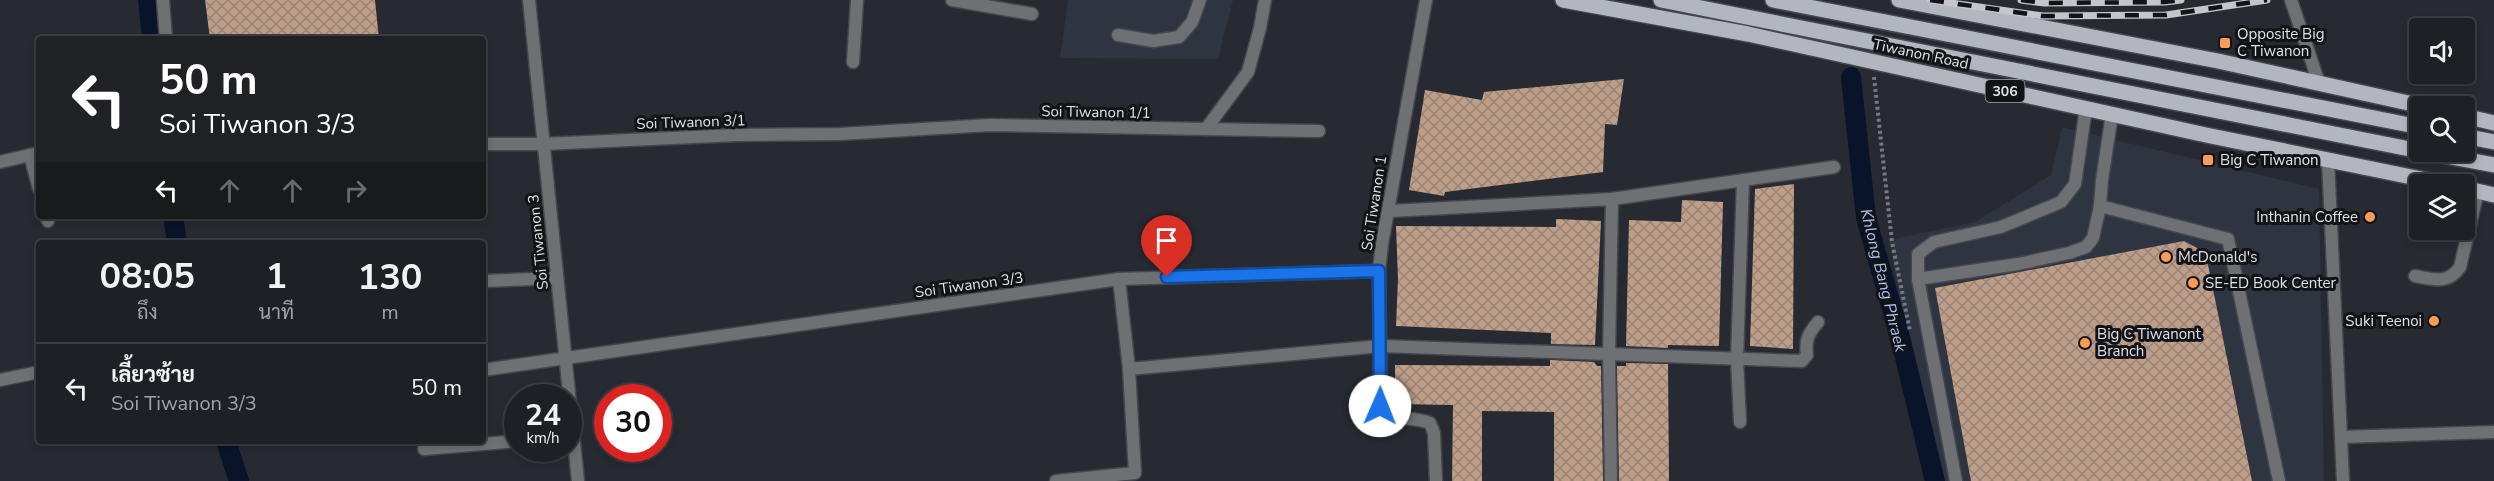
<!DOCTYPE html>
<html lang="th">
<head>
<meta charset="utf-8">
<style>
  :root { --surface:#1d2025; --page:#2a2d32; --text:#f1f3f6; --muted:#a0a3a7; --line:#3b3e42 }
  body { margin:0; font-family:"Nunito Sans",Sarabun,sans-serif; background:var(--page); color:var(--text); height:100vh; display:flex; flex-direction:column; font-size:22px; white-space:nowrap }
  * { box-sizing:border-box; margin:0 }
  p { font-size:20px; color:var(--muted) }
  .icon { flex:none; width:33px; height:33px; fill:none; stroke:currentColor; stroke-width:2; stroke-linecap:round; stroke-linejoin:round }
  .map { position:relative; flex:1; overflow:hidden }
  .sheet { position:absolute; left:36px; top:240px; width:450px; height:204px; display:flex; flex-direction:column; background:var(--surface); border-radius:6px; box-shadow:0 3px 9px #0003,0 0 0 2px var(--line) }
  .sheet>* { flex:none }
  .banner { position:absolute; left:36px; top:36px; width:450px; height:183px; border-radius:6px; box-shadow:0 3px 9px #0003,0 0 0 2px var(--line); background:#202124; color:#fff; overflow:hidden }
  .controls { position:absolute; left:2409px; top:18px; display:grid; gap:12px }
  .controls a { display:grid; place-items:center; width:66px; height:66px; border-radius:6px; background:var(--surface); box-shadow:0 3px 9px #0003,0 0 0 2px var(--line); font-size:30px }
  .speed { position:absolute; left:504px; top:384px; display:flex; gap:12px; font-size:30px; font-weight:700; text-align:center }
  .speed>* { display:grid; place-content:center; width:78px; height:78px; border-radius:50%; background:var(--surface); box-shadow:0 3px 9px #0003,0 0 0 2px var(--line); line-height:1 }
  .speed small { font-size:15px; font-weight:400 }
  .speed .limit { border:9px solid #d22; background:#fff; color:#111 }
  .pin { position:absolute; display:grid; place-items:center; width:51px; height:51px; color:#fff; margin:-62px -26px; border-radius:50% 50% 50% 0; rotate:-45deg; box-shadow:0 0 6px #0007 }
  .pin .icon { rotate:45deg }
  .me { position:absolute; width:66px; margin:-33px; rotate:1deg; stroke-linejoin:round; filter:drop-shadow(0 0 4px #0008) }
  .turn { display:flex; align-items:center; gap:21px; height:126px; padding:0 24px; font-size:27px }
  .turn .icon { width:78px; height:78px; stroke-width:2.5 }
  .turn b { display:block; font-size:42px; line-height:51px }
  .lanes { display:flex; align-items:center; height:57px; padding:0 24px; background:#0003; justify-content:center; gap:30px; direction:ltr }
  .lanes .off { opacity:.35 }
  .eta { display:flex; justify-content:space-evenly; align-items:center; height:102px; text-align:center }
  .eta b { font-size:36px; font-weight:700; line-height:42px }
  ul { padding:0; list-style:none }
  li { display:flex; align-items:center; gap:18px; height:90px; padding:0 24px; border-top:2px solid var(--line) }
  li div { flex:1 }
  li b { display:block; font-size:22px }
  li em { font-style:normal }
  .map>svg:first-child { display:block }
  .built { fill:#2e3440 }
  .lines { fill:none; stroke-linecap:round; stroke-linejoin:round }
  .canal { stroke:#09132a; stroke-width:20 }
  .building { fill:url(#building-cross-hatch) }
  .service-casing { stroke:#45474e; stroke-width:15 }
  .minor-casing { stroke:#45474e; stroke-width:15 }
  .primary-casing { stroke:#45474e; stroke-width:18 }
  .path { stroke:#75787e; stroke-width:4; stroke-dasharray:3 3; stroke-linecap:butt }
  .service { stroke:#6e7074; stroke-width:12 }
  .minor { stroke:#6e7074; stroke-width:12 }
  .primary { stroke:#b2b6be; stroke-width:15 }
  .rail-casing { stroke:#c4c6cc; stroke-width:7 }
  .rail { stroke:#111316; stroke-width:4.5; stroke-dasharray:14; stroke-linecap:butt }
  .route-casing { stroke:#114b97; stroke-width:15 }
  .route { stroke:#1a73e8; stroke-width:10 }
  .poi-dot { fill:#fd9c55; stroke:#111316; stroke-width:2 }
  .labels { text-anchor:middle; stroke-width:6; stroke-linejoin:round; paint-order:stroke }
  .shield { fill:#111316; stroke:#a2a4a8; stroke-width:1.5 }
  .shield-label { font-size:14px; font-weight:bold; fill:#e0e2e7 }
  .poi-label { font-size:15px; fill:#e0e2e7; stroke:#111316; text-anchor:start }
  .street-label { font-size:15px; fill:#e0e2e7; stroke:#111316 }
  .water-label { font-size:16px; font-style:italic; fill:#a8c0f4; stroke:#111316 }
</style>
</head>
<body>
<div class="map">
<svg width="2494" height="481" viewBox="0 0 2494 481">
  <defs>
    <pattern id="building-cross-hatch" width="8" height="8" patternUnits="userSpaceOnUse" patternTransform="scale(1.5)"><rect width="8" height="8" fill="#be9e89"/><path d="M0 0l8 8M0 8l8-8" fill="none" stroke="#998375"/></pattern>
  </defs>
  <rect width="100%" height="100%" fill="#272a31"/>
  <g class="built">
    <polygon points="1068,0 1233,0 1218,59 1060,58"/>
    <polygon points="2062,127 2319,189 2324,481 1932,481 1889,240 1975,222 2051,175"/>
  </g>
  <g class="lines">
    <g class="canal">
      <polyline points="148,0 152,39"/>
      <polyline points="1851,77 1866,218 1899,333 1935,481"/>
      <polyline points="173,216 177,243"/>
      <polyline points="226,441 239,481"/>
    </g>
  </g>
  <g class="building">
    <polygon points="205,0 375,0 379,39 210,39"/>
    <polygon points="1624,79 1617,125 1605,124 1603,172 1445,192 1444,196 1409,190 1425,90 1482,100 1484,92"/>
    <polygon points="1794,184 1793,349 1750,346 1755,189"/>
    <polygon points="1682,200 1723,202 1719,346 1668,345 1668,348 1626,346 1629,220 1681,222"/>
    <polygon points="1556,219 1601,221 1595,345 1551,344 1551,333 1396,326 1398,279 1396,226 1556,227"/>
    <polygon points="2184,241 2199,249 2207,260 2252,481 1971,481 1935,288"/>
    <polygon points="1550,360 1594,362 1597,366 1601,366 1603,481 1554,481 1554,412 1482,411 1482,481 1452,481 1453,405 1395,404 1395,365 1550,366"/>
    <polygon points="1626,363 1668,364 1669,481 1619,481 1617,366 1626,366"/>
  </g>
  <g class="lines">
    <defs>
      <g id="service">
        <polyline points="163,0 166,39"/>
        <polyline points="1118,35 1153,41 1179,37 1192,22 1200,0"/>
        <polyline points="2086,108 2075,184 2061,202 2001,227 1934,242 1918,254 1918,279 2018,264 2069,253 2086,247 2093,238 2100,206 2102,180 2112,114"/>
        <polyline points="1206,129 1319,131"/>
        <polyline points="2328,160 2343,481"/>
        <polyline points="2100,206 2228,239 2279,481"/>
        <polyline points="1390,211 1612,199 1834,167"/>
        <path d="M2415,276C2433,279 2448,285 2460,267L2478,191"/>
        <polyline points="1918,279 1956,481"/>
        <path d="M1129,369L1381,346L1802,361L1807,355C1805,340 1808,334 1818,322"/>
        <polyline points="1740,422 1737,359 1743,180"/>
        <polyline points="2341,437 2494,432"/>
        <polyline points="1056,481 1135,473 1129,369 1119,279"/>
        <polyline points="1611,481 1609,355 1612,199"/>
      </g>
      <g id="minor">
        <polyline points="529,0 578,481"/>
        <polyline points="952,0 1032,14"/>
        <path d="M1426,0L1382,244L1379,271L1381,406L1386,415C1401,420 1415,417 1430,423L1434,433L1436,481"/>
        <polyline points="2291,0 2319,83"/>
        <polyline points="853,62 857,0"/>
        <polyline points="483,144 543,144 737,135 840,134 990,125 1206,129 1248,72 1260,28 1265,0"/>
        <polyline points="30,155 39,189"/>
        <polyline points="0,162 39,153"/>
        <polyline points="46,216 48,221"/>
        <polyline points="483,281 557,278"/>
        <polyline points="483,370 1119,279 1379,271"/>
        <polyline points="0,380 39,372"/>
        <polyline points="424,449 518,441"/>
      </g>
      <g id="primary">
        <polyline points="1563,0 1748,34 2206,135 2446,184"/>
        <polyline points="1661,0 2420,151"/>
        <polyline points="1773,0 2420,127"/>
        <polyline points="1899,0 2218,61 2422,106"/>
        <polyline points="2464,116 2494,123"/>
        <polyline points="2464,136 2494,142"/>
        <polyline points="2424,152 2494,165"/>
        <polyline points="2464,188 2494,195"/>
      </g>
    </defs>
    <use href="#service" class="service-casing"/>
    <use href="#minor" class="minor-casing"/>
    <use href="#primary" class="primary-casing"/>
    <polyline class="path" points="1874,77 1892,242 1910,331"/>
    <use href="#service" class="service"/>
    <use href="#minor" class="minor"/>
    <use href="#primary" class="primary"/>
    <defs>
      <g id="rail">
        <polyline points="1930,0 2043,16 2166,15 2267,0"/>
        <polyline points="2021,0 2044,3 2165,2 2181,0"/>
      </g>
    </defs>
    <use href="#rail" class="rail-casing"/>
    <use href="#rail" class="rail"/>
  </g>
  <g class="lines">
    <defs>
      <polyline id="route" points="1167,277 1379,271 1380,406"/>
    </defs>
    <use href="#route" class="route-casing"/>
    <use href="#route" class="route"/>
  </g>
  <g class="poi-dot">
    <rect x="2219" y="37" width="12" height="12" rx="3"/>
    <rect x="2202" y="154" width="12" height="12" rx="3"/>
    <circle cx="2370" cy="217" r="6"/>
    <circle cx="2166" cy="257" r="6"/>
    <circle cx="2193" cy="283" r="6"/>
    <circle cx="2434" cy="321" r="6"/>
    <circle cx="2085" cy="343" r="6"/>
  </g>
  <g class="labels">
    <rect class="shield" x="1985.5" y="80" width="39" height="22" rx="4.5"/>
    <g class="shield-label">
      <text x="2005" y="96">306</text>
    </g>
    <g class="poi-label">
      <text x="2237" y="39">Opposite Big<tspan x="2237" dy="17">C Tiwanon</tspan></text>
      <text x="2220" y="165">Big C Tiwanon</text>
      <text x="2358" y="222" text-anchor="end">Inthanin Coffee</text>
      <text x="2178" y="262">McDonald's</text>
      <text x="2205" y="288">SE-ED Book Center</text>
      <text x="2422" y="326" text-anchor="end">Suki Teenoi</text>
      <text x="2097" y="339">Big C Tiwanont<tspan x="2097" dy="17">Branch</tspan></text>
    </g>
    <g class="street-label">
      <text transform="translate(1921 54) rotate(12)" y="5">Tiwanon Road</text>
      <text transform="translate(1096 112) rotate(1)" y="5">Soi Tiwanon 1/1</text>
      <text transform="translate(691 122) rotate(-2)" y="5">Soi Tiwanon 3/1</text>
      <text transform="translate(1374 203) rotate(-81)" y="5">Soi Tiwanon 1</text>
      <text transform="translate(538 242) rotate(-96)" y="5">Soi Tiwanon 3</text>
      <text transform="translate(969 285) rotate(-8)" y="5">Soi Tiwanon 3/3</text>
    </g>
    <g class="water-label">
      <text transform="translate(1884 280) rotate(76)" y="6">Khlong Bang Phraek</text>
    </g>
  </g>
</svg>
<div class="controls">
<a><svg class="icon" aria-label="sound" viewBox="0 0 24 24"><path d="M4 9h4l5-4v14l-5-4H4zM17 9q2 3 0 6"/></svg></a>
<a><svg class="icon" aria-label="search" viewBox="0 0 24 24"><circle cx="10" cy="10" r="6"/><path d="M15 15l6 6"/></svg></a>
<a><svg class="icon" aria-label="layers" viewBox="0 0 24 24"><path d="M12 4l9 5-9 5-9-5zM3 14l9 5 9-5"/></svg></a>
</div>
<div class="speed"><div>24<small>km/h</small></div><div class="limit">30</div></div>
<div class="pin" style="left:1167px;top:277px;background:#d93025"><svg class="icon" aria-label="arrive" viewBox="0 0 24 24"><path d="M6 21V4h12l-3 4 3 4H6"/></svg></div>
<svg class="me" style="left:1380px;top:406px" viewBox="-20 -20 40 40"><circle r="19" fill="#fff"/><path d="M0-13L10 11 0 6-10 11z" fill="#1a73e8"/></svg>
<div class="banner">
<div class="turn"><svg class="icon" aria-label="left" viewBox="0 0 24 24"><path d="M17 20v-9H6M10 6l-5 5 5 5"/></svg><div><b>50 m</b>Soi Tiwanon 3/3</div></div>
<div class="lanes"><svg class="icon" aria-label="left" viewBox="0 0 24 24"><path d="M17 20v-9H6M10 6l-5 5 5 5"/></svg><svg class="icon off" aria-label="ahead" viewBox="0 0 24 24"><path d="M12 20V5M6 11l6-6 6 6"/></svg><svg class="icon off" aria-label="ahead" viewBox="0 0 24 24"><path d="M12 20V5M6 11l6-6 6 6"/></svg><svg class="icon off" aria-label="right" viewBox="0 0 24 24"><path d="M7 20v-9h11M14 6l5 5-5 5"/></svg></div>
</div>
<section class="sheet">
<div class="eta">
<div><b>08:05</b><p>ถึง</p></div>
<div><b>1</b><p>นาที</p></div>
<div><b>130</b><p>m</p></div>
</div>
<ul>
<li><svg class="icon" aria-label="left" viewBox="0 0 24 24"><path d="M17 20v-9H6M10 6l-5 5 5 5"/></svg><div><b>เลี้ยวซ้าย</b><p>Soi Tiwanon 3/3</p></div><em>50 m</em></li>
</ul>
</section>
</div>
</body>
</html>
